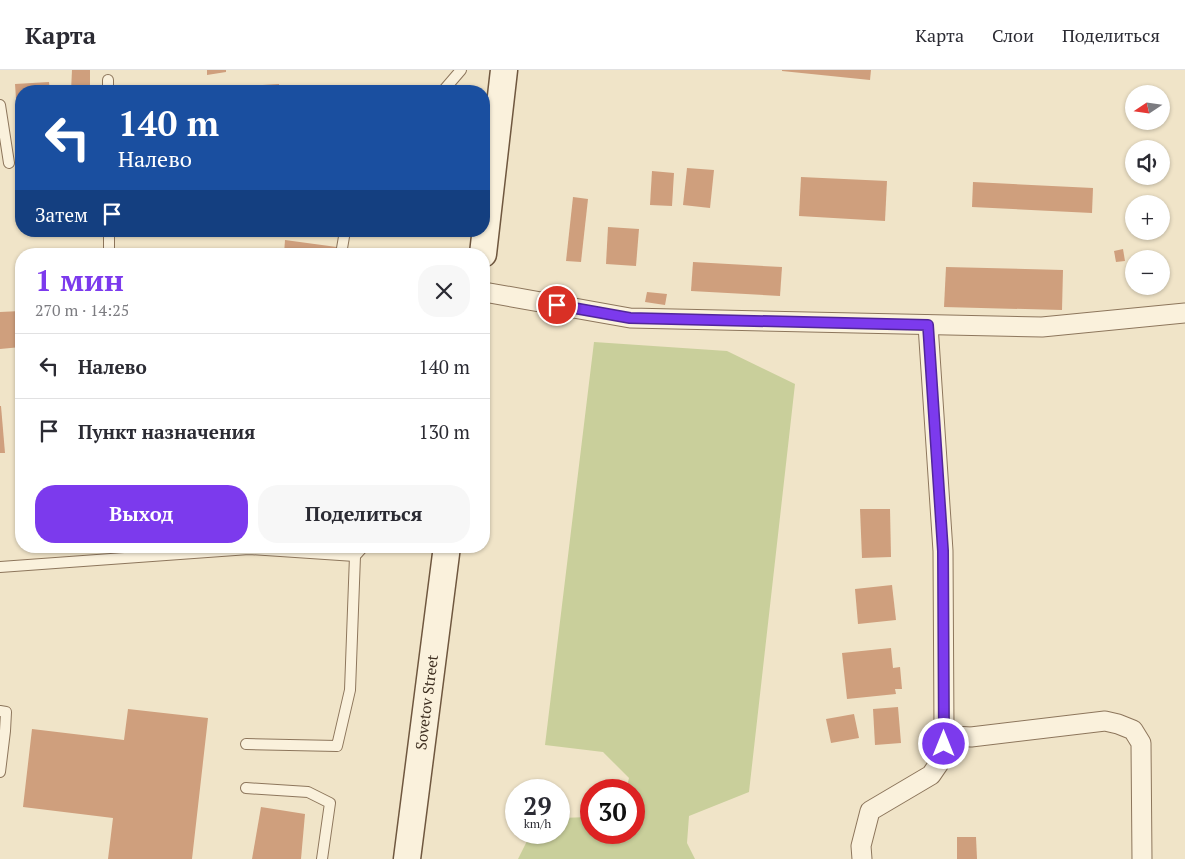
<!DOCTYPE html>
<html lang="ru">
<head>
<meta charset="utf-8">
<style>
  :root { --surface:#fff; --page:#f7f7f7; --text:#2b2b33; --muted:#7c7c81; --line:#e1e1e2; --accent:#7c3aed }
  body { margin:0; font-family:"PT Serif",serif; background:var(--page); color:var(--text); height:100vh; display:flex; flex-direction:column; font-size:19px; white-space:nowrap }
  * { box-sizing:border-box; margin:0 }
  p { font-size:16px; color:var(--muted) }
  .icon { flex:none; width:28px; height:28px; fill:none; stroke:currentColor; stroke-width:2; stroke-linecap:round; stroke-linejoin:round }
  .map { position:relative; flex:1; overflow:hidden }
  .drawer { position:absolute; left:15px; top:178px; width:475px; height:305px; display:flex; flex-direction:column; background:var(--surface); border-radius:20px; box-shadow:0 1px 4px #0004 }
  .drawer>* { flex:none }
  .hud { position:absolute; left:15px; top:15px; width:475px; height:152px; border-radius:20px; box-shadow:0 1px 4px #0004; background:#1a4fa0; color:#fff; overflow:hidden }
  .needle { width:32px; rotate:257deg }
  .tools { position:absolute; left:1125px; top:15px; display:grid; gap:10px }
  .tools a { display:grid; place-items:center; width:45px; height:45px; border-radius:50%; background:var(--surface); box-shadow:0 1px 4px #0004; font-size:25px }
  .speed { position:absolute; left:505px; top:709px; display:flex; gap:10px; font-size:25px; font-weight:700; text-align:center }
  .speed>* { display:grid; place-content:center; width:65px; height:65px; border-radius:50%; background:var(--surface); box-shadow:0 1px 4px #0004; line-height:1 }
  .speed small { font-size:12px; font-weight:400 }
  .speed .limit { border:8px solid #d22; background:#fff; color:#111 }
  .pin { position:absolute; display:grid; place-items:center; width:42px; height:42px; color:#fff; margin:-21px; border:2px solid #fff; border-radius:50%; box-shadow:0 1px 5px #0007 }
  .me { position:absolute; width:55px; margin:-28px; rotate:0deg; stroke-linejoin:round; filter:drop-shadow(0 0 4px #0008) }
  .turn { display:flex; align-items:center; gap:18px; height:105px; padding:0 20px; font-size:22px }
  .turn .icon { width:65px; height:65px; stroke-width:2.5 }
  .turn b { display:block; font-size:35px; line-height:42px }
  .then { display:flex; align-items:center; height:48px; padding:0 20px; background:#0003; gap:10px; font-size:19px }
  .round { display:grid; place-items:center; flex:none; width:52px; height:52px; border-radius:20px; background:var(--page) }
  .summary { display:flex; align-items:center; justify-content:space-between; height:85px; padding:0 20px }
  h1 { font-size:30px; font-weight:700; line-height:38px; color:var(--accent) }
  .primary-button { display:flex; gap:10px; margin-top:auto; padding:10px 20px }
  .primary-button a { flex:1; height:58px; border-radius:20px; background:var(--accent); color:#fff; font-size:20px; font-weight:700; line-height:58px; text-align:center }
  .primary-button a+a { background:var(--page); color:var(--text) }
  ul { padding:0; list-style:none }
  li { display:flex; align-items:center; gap:15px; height:65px; padding:0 20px; border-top:1px solid var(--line) }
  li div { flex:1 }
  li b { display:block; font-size:19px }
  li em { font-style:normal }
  header { display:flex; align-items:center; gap:30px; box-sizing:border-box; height:70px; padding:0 25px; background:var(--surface); border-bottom:1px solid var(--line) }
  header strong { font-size:24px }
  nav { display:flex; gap:28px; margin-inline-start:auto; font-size:18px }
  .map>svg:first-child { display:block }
  .green { fill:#c9cf9b }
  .building { fill:#cf9f7d }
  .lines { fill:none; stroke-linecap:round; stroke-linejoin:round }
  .lane-casing { stroke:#8d765c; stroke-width:12 }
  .street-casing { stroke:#8d765c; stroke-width:21 }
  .secondary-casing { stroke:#6f573f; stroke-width:29 }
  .lane { stroke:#faf1dc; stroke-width:10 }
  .street { stroke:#faf1dc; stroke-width:19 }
  .secondary { stroke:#faf1dc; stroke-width:26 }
  .route-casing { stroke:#51269a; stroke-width:12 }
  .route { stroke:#7c3aed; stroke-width:9 }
  .labels { text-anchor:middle; stroke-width:4; stroke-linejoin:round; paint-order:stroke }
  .street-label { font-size:15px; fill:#3d2e20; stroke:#f7eed8 }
</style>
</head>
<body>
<header>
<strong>Карта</strong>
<nav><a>Карта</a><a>Слои</a><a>Поделиться</a></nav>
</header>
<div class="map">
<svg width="1185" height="789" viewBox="0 0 1185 789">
  <rect width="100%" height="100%" fill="#f0e4c8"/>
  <polygon class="green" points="594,272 727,281 795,314 749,722 689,746 687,773 695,789 518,789 531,763 559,762 559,748 591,747 591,762 634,762 634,720 626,720 629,708 603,682 545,675"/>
  <g class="building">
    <polygon points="72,0 90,0 90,21 71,21"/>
    <polygon points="207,0 226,0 226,2 207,5"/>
    <polygon points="782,0 871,0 870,10 782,1"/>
    <polygon points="49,12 50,21 21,21 21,89 20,89 15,14"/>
    <polygon points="279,14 280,21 249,21 248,16"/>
    <rect x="136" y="15" width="34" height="6"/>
    <polygon points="687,98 714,100 710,138 683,135"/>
    <polygon points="652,101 674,103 672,136 650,135"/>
    <polygon points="801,107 887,111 885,151 799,146"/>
    <polygon points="973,112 1093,118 1092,143 972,137"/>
    <polygon points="573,127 588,129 581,192 566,191"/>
    <polygon points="608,157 639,159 636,196 606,194"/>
    <polygon points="285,170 366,181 365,184 284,184"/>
    <polygon points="1123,179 1125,191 1116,192 1114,181"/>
    <polygon points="693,192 782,197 780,226 691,221"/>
    <polygon points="946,197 1063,200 1062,240 944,237"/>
    <polygon points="647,222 667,224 665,235 645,232"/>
    <polygon points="21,241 21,277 0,279 0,242"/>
    <polygon points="0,336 1,336 5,383 0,383"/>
    <polygon points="860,439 890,439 891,487 862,488"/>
    <polygon points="892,515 896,550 858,554 855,519"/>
    <polygon points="891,578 893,598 900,597 902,619 895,619 896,624 847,629 842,583"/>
    <polygon points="898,637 901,673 875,675 873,639"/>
    <polygon points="128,639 208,648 192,789 108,789 113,748 23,737 32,659 124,670"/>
    <polygon points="854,644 859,668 831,673 826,649"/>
    <polygon points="261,737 305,744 301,789 252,789"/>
    <polygon points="957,767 976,767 977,789 957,789"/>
  </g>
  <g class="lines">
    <defs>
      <g id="lane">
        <polyline points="108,10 108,21"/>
        <polyline points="443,21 461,0"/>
        <polyline points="0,35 9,93"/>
        <polyline points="109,161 109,184"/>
        <polyline points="341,184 345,161"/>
        <polyline points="0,497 249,479 355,486 364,476"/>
        <polyline points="0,641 6,642 5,661 0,702"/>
        <polyline points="246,674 337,676 350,620 355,486"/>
        <polyline points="246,718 308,722 330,733 322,789"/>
      </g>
      <g id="street">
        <polyline points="484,222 630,248 1042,257 1185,243"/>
        <polyline points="928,255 943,481 944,662 954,666 971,667 1105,651 1118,654 1133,660 1141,673 1142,789"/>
        <polyline points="862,789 861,776 870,741 931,705 944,686 944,662"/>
      </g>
      <g id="secondary">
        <polyline points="483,184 504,0"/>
        <path id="s1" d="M407,789L447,476"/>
      </g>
    </defs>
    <use href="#lane" class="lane-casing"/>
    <use href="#street" class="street-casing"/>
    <use href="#secondary" class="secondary-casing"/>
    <use href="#lane" class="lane"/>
    <use href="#street" class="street"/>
    <use href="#secondary" class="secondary"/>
  </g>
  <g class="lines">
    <defs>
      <polyline id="route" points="557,235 630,248 928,255 943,481 944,674"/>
    </defs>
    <use href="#route" class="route-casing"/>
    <use href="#route" class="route"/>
  </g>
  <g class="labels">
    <g class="street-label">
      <text dy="5" stroke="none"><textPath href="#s1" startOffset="158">Sovetov Street</textPath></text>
    </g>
  </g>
</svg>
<div class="tools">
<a><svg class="needle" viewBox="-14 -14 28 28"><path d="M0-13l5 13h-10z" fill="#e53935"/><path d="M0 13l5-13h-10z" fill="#7c7c81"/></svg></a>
<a><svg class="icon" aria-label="sound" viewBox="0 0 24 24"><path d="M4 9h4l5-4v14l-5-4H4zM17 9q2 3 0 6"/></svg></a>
<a>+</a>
<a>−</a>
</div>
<div class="speed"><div>29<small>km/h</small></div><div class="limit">30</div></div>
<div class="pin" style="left:557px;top:235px;background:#d93025"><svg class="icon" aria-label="arrive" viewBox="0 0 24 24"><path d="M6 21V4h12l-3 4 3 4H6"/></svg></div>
<svg class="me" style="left:944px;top:674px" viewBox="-20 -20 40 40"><circle r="17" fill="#7c3aed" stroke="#fff" stroke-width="3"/><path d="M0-11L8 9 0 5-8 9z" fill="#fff"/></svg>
<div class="hud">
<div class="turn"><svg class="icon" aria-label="left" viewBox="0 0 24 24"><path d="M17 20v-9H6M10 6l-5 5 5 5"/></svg><div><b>140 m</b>Налево</div></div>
<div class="then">Затем<svg class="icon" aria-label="arrive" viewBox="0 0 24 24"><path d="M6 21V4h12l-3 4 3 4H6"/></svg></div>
</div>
<section class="drawer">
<div class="summary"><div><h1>1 мин</h1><p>270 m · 14:25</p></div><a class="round"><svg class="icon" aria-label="close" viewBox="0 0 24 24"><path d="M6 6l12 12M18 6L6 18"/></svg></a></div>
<ul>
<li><svg class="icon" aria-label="left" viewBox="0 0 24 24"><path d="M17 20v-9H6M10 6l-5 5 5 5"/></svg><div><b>Налево</b></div><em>140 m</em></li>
<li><svg class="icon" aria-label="arrive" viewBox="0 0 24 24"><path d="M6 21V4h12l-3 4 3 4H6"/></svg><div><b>Пункт назначения</b></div><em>130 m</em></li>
</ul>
<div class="primary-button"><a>Выход</a><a>Поделиться</a></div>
</section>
</div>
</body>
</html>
